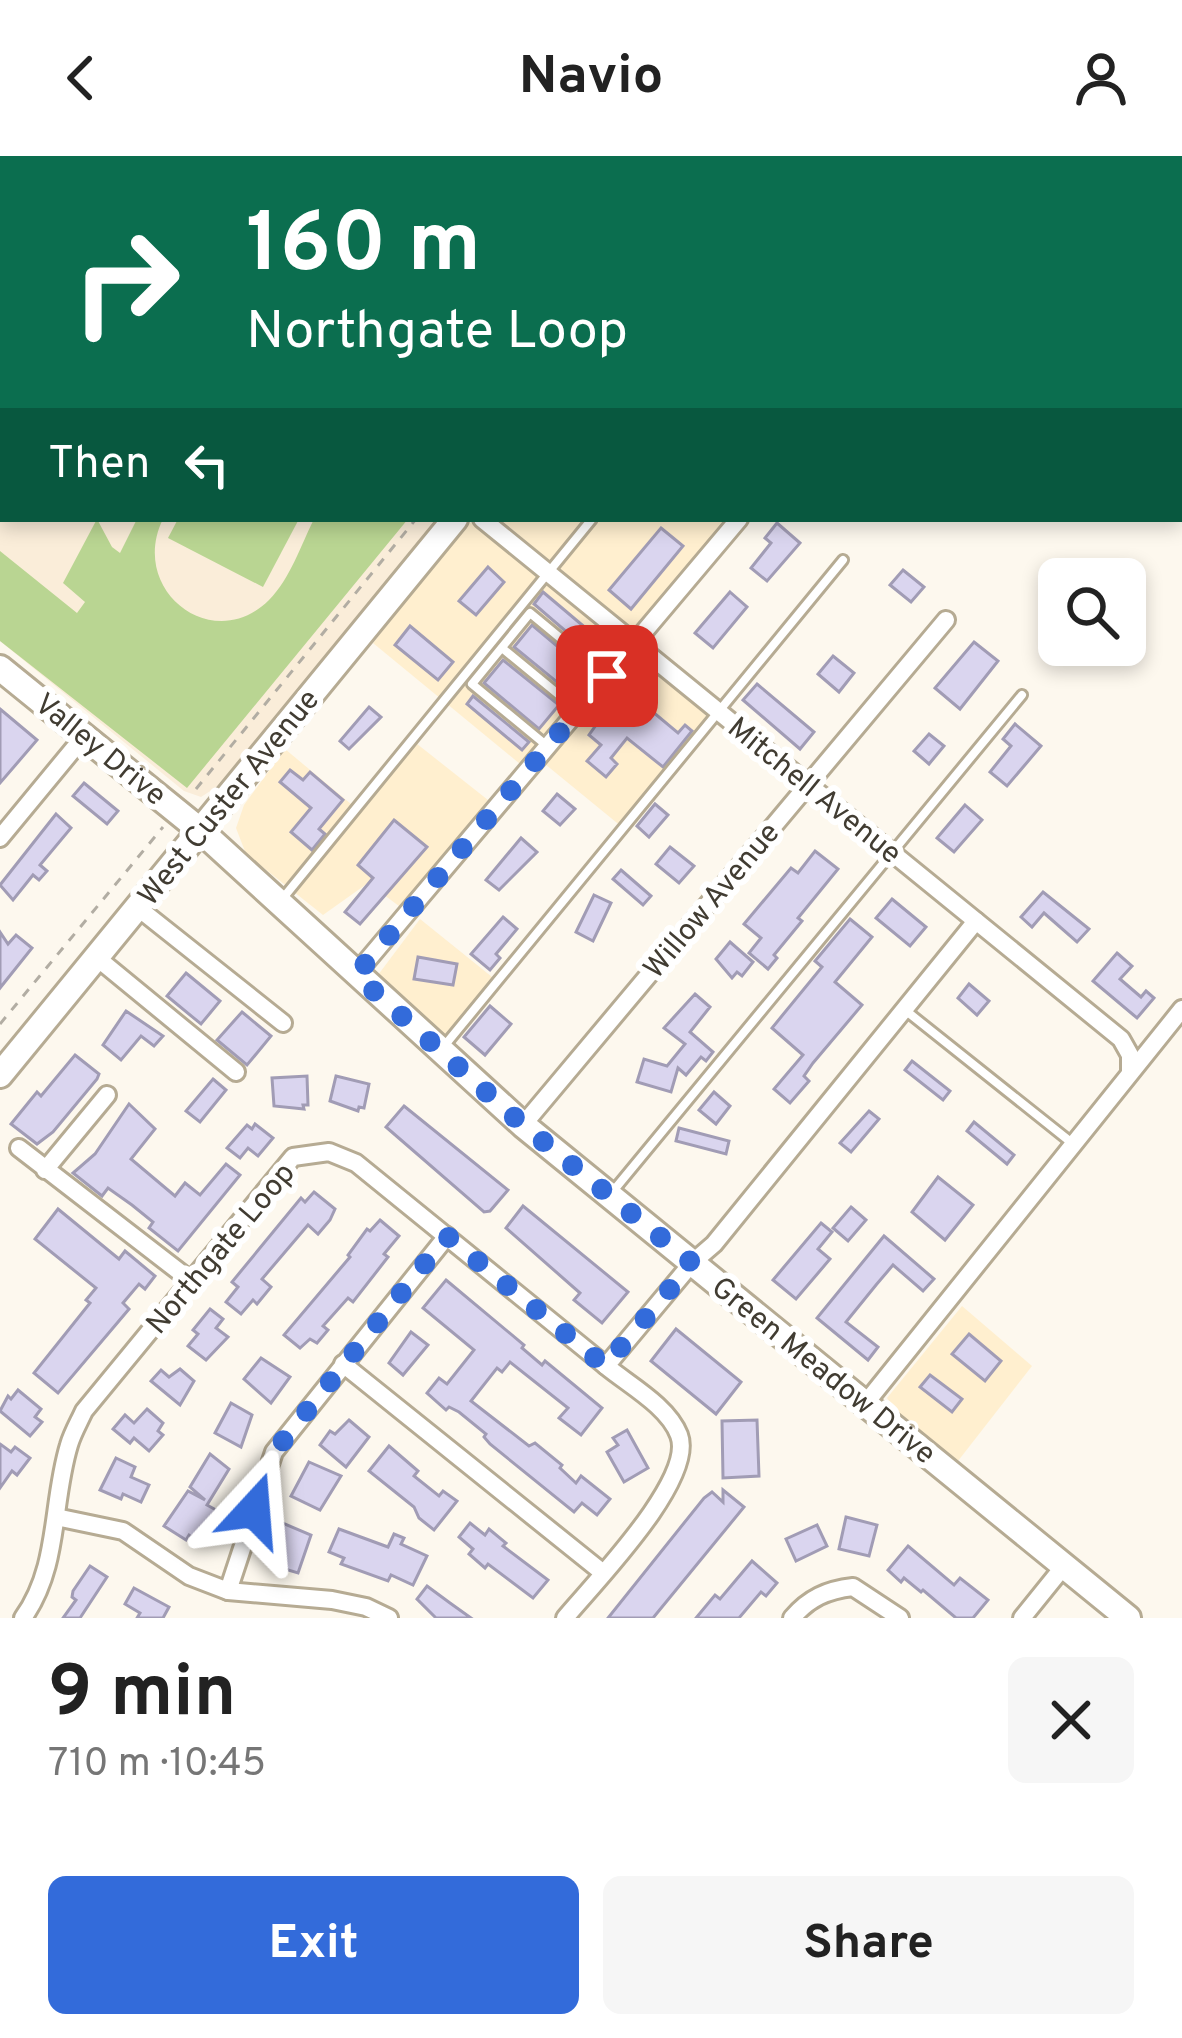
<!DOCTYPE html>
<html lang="en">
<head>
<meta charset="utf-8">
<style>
  :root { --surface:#fff; --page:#f6f6f6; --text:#222; --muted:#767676; --accent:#336bda }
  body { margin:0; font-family:Overpass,sans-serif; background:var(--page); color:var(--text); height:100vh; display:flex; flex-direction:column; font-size:45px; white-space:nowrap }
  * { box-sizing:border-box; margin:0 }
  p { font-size:39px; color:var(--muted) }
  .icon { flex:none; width:66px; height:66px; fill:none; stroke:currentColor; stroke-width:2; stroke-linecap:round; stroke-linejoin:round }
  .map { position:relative; height:1462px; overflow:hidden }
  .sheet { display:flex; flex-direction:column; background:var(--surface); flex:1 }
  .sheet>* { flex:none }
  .top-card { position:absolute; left:0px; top:0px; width:1182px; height:366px; box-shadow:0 6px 18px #0003; background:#0b6e4f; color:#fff; overflow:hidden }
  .buttons { position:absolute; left:1038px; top:402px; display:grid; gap:24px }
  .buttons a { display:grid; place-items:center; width:108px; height:108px; border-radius:18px; background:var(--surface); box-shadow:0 6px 18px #0003; font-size:60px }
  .pin { position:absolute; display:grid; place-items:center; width:102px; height:102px; color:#fff; margin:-51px; border-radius:24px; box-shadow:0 6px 18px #0006 }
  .me { position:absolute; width:132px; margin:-66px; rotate:19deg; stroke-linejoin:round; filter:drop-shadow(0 0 9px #0008) }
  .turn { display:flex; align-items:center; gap:42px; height:252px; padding:0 48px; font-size:54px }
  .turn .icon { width:156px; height:156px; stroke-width:2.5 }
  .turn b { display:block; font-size:84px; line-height:102px }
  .then { display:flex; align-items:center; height:114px; padding:0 48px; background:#0003; gap:24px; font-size:45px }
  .round { display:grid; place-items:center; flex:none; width:126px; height:126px; border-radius:18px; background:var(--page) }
  .summary { display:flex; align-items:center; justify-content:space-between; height:204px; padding:0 48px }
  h1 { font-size:72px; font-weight:700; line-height:90px }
  .cta { display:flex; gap:24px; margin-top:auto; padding:24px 48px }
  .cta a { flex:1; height:138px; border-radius:18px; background:var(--accent); color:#fff; font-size:48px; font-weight:700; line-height:138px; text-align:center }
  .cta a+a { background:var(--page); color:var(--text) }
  header { display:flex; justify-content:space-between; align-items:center; height:156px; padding:0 48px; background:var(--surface); font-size:54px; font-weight:700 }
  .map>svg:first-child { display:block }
  .built { fill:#ffefcf }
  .education { fill:#faedd9 }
  .green { fill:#b9d592 }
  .building { fill:#dad5ef; stroke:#a19cb5; stroke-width:3 }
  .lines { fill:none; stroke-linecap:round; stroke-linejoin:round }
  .lane-casing { stroke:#b6ab93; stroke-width:14 }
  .street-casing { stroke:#b6ab93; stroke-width:22 }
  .secondary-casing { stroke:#b6ab93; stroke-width:30 }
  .path { stroke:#b2ada3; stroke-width:3; stroke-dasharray:9 9; stroke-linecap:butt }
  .lane { stroke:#fff; stroke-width:8 }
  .street { stroke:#fff; stroke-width:16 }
  .secondary { stroke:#fff; stroke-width:24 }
  .route { stroke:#336bda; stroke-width:21; stroke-dasharray:0 37.8 }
  .labels { text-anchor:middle; stroke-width:12; stroke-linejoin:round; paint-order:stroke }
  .street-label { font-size:30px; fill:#413c32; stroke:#fff }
</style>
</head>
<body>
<header><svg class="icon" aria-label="back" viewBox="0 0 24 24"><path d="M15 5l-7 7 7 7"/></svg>Navio<svg class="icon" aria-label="person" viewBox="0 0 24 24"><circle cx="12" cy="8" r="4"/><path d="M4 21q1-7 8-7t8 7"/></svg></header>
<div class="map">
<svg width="1182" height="1462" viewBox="0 0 1182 1462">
  <rect width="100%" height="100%" fill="#fdf8ee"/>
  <g class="built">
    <polygon points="499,363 739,363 641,479"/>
    <polygon points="477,366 622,487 520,608 373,487 461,373 467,367"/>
    <polygon points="638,498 713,559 622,671 545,608"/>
    <polygon points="407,580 488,644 403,753 368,727 323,759 246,698 236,672 244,649 285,593 351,648"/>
    <polygon points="420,763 497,825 448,885 378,819"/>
    <polygon points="962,1150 1032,1210 958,1305 894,1253 887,1242"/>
  </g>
  <polygon class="education" points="0,0 240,3 3,3 3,363 437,363 221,628 201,641 184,635 0,485"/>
  <g class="green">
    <polygon points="136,0 736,0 138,3"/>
    <polygon points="764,0 1182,0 1182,360 1179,3 761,3"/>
    <path d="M97,363L112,391L120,397L137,363H163C128,434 213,500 269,444C290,423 301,389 314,363H408L187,632L0,485V395L77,457L85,446L63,427Z"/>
    <polygon points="178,363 299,363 263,431 168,382"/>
  </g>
  <g class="building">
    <polygon points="777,367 800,387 767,425 751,412 771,387 765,382"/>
    <polygon points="661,372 683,390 631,453 609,434"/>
    <polygon points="488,411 504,426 476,459 459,445"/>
    <polygon points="903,414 924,431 911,446 890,429"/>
    <polygon points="543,436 607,490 597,502 534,448"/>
    <polygon points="730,436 747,451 713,492 695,477"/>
    <polygon points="532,469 587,515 569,536 514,491"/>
    <polygon points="410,470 453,506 438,524 395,489"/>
    <polygon points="974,486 998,505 960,553 935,532"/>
    <polygon points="833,500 854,517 839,536 818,518"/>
    <polygon points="503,504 559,549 539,573 484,527"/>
    <polygon points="757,528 814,576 800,593 743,544"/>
    <polygon points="623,531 678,577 685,569 692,575 663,611 627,582 611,602 617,608 606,621 587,605 601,589 589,579"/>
    <polygon points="473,540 529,586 522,594 467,548"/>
    <polygon points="369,551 381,561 349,593 340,585"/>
    <polygon points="0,553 37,584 0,627"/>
    <polygon points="1015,568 1041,590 1007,630 990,616 1011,590 1003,583"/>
    <polygon points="929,578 944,590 929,608 914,595"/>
    <polygon points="290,614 303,624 310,616 343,644 319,673 325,678 312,694 291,676 311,652 280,626"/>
    <polygon points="84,627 118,655 107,668 73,640"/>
    <polygon points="557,638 575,653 560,669 543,655"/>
    <polygon points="655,648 668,659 649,681 637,670"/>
    <polygon points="965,649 982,664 954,696 937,682"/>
    <polygon points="56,658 71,672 40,709 47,715 39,724 33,719 13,744 0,729"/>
    <polygon points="394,664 427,691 360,768 345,756 373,722 358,709"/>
    <polygon points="521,682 537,696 499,734 486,724"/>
    <polygon points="670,691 694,710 679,727 656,708"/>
    <polygon points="815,695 838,713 798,762 802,765 774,799 777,802 768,813 749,797 761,782 744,768 791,712 798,717"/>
    <polygon points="621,714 651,740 643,749 613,723"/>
    <polygon points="1043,736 1089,773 1077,786 1044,757 1032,771 1021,761"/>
    <polygon points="594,739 611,747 593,785 576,776"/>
    <polygon points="892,743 926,771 910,790 876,762"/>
    <polygon points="503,761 517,773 496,798 500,802 490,814 471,798"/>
    <polygon points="850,763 872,781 835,826 862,849 813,907 804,920 809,925 790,947 774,933 803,899 772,872 822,811 815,805"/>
    <polygon points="0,776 8,788 16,779 32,792 0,832"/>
    <polygon points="730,786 753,806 742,820 737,816 732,822 716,803"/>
    <polygon points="1117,797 1132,810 1120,823 1141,841 1146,835 1154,842 1137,862 1093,825"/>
    <polygon points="418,801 457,808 453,829 414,823"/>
    <polygon points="186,817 220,845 201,868 167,840"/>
    <polygon points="969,828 989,845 977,859 958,842"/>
    <polygon points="695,838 710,851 690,876 713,896 706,905 701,901 686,919 678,912 671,936 637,926 644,903 667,910 685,888 664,872"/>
    <polygon points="490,850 511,868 485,899 464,881"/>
    <polygon points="126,855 163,880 154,890 141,880 121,904 103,889"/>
    <polygon points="242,856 271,880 247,909 217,884"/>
    <polygon points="75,899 99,918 97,923 53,976 37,988 11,968 37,936 41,940"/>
    <polygon points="912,905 950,935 943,944 905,914"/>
    <polygon points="307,920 308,949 303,949 304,953 274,950 272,922"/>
    <polygon points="336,920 369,928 364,952 359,951 358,955 330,945"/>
    <polygon points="213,923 226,934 200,966 186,955"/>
    <polygon points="714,936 730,950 716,968 699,954"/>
    <polygon points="129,948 155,973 131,1003 175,1040 185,1027 200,1039 226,1008 240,1019 178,1095 149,1072 153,1066 132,1049 108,1032 102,1040 73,1017 95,998"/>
    <polygon points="404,950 508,1034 490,1055 484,1056 386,971"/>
    <polygon points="869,955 879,963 851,996 840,987"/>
    <polygon points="974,966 1014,999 1007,1008 967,975"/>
    <polygon points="255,968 273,982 258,1000 248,992 240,1002 227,992 247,969 252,973"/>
    <polygon points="679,972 729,985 726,998 676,985"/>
    <polygon points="938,1021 973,1049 945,1084 912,1056"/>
    <polygon points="314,1036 335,1053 330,1064 318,1078 308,1069 262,1123 271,1131 257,1148 253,1144 241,1158 226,1146 238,1131 232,1126 301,1042 305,1046"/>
    <polygon points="523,1050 628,1136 602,1167 574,1144 580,1137 506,1072"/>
    <polygon points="851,1051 866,1064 848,1085 833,1072"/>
    <polygon points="58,1053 119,1103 125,1095 155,1120 145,1133 139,1128 123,1147 129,1153 58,1237 34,1217 90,1147 86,1144 96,1132 35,1083"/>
    <polygon points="380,1064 399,1080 384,1098 388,1101 353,1146 348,1142 323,1170 328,1174 317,1187 310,1183 300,1192 284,1179 350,1101 348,1099 367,1073 370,1075"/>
    <polygon points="821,1067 832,1076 818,1093 830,1103 796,1143 773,1124"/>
    <polygon points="884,1080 934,1123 923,1135 893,1109 876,1129 846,1166 878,1191 868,1204 817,1162"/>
    <polygon points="446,1124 524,1189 522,1192 542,1209 545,1205 602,1252 581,1279 559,1262 568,1252 510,1206 502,1216 497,1212 471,1245 529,1290 535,1287 562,1309 560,1312 576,1327 581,1320 610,1343 597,1359 582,1347 574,1356 490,1288 484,1281 486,1278 459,1256 449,1251 446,1254 427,1237 439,1222 447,1228 474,1194 423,1152"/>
    <polygon points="210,1153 223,1163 216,1172 228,1181 206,1204 188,1190 198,1178 193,1174"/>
    <polygon points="676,1173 741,1226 716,1258 651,1205"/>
    <polygon points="411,1176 428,1189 403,1219 389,1207"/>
    <polygon points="969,1178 1001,1205 985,1225 952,1198"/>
    <polygon points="261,1202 290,1221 271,1247 244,1223"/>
    <polygon points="180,1213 194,1225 180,1249 151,1225 161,1214 169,1221"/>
    <polygon points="930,1219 962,1243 952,1256 920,1231"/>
    <polygon points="18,1234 41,1253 35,1261 42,1266 30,1280 0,1255 8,1240 11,1243"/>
    <polygon points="231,1247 252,1259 241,1291 215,1277"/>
    <polygon points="147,1253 163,1267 158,1275 163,1279 149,1295 134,1282 130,1287 113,1273 125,1259 134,1267"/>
    <polygon points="349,1264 369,1281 346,1311 320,1289 330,1275 335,1278"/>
    <polygon points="757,1264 759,1320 723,1322 722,1265"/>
    <polygon points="627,1274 648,1312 624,1326 607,1296 618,1289 613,1282"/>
    <polygon points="0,1288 11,1296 15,1291 30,1302 17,1319 12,1315 0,1332"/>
    <polygon points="389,1290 418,1315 414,1320 439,1340 443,1335 457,1345 434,1374 419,1362 414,1351 369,1315"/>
    <polygon points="210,1298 229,1313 207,1349 216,1354 195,1383 189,1379 186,1384 164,1370 188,1335 205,1344 190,1331"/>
    <polygon points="116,1302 135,1311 131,1321 149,1329 141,1346 123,1338 121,1343 100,1334"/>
    <polygon points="309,1306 341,1320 320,1354 291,1340"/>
    <polygon points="723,1334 744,1351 653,1462 608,1462 704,1342 712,1336 723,1346"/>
    <polygon points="846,1361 877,1369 869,1400 839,1393"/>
    <polygon points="280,1366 311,1379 298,1417 268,1408"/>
    <polygon points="470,1367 485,1379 489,1373 506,1387 503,1390 548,1424 533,1442 488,1408 485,1412 469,1398 473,1393 459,1381"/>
    <polygon points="817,1369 827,1390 796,1405 786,1383"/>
    <polygon points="339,1373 388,1391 394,1378 404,1382 401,1388 427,1400 413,1429 391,1419 388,1425 341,1408 344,1402 329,1396"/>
    <polygon points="908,1390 954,1429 960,1422 988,1444 973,1462 956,1462 923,1434 921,1436 904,1422 901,1426 888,1414"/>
    <polygon points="752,1405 777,1427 766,1440 761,1436 739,1462 696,1462 715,1439 720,1443"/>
    <polygon points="90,1410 107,1421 80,1462 63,1462 76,1444 72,1441 73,1435"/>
    <polygon points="427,1430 450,1447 471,1462 436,1462 417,1443"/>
    <polygon points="134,1432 169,1451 163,1462 137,1462 140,1457 125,1448"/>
  </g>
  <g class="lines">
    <defs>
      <g id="lane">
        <polyline points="502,492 575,552"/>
        <polyline points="546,589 472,528 530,457 605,519"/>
        <polyline points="283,742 592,363"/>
        <polyline points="905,854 1072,987"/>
        <polyline points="445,889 843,404"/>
        <polyline points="614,1034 1022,539"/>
      </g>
      <g id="street">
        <polyline points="482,363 1121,883 1130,899 1130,916"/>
        <polyline points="0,682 85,579"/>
        <polyline points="137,751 283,867"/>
        <polyline points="96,801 236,916"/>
        <polyline points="355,819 739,363"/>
        <polyline points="523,969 946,464"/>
        <polyline points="19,992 190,1124"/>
        <polyline points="45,1014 107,939"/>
        <polyline points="343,1208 602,1416"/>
        <polyline points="865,1248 1182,853"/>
        <polyline points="56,1361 123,1375 189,1420 228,1435 332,1444 366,1451 389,1462"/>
        <polyline points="228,1435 274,1296 447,1080"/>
        <path d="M23,1462C60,1410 51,1348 69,1289C72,1278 79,1266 84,1255L293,1001L329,996L356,1007L606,1210"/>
        <path d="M565,1462C594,1427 696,1323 679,1279C668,1250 629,1229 606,1210L692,1107L714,1088L976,765"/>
        <path d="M792,1462C809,1442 827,1434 853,1431L900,1462"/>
        <polyline points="1022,1462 1064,1410"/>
      </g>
      <g id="secondary">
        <polyline points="749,3 751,0"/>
        <polyline points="0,512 201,675 523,969 1128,1462"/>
        <polyline points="0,919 455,363"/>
      </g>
    </defs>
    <use href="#lane" class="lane-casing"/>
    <use href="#street" class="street-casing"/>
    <use href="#secondary" class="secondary-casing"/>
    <g class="path">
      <polyline points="196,633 416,363"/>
      <polyline points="0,868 163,671"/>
    </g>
    <use href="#lane" class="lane"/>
    <use href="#street" class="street"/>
    <use href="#secondary" class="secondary"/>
  </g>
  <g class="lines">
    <polyline class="route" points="254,1354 275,1295 447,1080 605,1210 692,1107 523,969 356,819 607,520"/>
  </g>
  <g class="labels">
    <g class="street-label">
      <text transform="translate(101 593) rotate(39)" y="10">Valley Drive</text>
      <text transform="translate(815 634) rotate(39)" y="10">Mitchell Avenue</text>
      <text transform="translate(228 641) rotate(-51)" y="10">West Custer Avenue</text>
      <text transform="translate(711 744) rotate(-50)" y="10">Willow Avenue</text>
      <text transform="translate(220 1092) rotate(-50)" y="10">Northgate Loop</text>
      <text transform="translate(824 1214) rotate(39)" y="10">Green Meadow Drive</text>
    </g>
  </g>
</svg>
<div class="buttons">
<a><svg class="icon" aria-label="search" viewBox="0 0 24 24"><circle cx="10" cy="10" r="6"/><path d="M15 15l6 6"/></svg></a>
</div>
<div class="pin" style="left:607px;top:520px;background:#d93025"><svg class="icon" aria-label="arrive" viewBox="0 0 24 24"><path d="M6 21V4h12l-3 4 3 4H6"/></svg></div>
<svg class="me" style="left:254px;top:1354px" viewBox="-20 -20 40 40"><path d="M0-17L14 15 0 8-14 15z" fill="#336bda" stroke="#fff" stroke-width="4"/></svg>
<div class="top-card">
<div class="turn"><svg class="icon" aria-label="right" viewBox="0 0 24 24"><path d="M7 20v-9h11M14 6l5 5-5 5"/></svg><div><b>160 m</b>Northgate Loop</div></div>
<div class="then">Then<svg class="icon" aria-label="left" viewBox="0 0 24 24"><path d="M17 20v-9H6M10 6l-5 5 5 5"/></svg></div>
</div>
</div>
<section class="sheet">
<div class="summary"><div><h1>9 min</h1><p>710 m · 10:45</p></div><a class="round"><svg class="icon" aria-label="close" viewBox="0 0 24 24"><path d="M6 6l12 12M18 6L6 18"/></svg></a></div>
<div class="cta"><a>Exit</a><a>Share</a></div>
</section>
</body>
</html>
